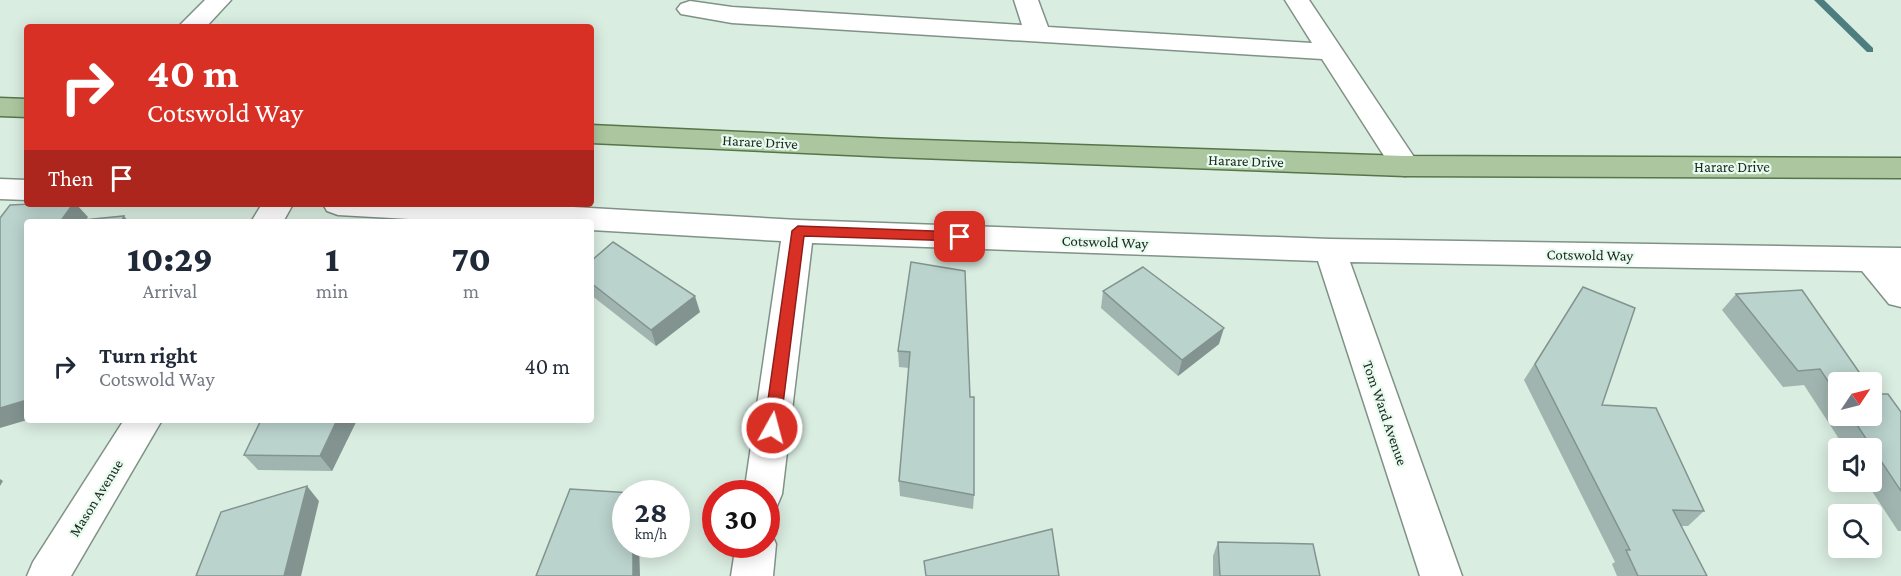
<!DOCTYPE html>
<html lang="en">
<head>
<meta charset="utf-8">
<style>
  :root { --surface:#fff; --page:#f6f6f7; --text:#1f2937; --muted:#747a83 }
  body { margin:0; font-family:"Crimson Pro",serif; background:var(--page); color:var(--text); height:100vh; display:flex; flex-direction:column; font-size:22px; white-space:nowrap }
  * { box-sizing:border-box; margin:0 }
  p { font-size:20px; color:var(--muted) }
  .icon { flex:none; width:33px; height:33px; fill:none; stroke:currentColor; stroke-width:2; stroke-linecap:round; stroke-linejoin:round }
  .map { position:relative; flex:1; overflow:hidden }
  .side { position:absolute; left:24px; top:219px; width:570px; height:204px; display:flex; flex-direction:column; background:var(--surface); border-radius:6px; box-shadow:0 3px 15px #0003 }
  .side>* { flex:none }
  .hud { position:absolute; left:24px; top:24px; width:570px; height:183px; border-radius:6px; box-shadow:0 3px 15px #0003; background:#d93025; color:#fff; overflow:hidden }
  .needle { width:39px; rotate:55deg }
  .controls { position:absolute; left:1828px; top:372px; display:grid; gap:12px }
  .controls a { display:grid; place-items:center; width:54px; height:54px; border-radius:6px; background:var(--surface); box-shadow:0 3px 15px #0003; font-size:30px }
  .speed { position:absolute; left:612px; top:480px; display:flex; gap:12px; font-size:30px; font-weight:700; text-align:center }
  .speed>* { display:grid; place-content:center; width:78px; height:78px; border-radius:50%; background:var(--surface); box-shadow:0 3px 15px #0003; line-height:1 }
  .speed small { font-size:15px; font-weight:400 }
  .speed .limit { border:9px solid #d22; background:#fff; color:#111 }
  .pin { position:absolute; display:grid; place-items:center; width:51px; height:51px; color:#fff; margin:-26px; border-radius:12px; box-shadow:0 3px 9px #0006 }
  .me { position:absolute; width:66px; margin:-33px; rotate:7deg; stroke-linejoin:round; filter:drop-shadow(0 0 4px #0008) }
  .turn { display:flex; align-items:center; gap:21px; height:126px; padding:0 24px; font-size:27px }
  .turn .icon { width:78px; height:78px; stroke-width:2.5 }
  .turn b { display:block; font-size:42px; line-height:51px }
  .then { display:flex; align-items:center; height:57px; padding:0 24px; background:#0003; gap:12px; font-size:22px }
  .eta { display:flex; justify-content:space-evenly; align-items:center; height:102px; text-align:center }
  .eta b { font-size:36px; font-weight:800; line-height:42px }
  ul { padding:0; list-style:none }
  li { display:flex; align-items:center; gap:18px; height:90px; padding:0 24px }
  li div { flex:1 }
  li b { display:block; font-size:22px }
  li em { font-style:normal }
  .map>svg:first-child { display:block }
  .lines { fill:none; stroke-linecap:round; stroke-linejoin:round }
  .stream { fill:#4d7d7f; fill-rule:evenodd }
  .street-casing { stroke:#809287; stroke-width:3 }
  .primary-casing { stroke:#567649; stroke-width:3 }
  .street { fill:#fff; fill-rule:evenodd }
  .primary { fill:#acc79f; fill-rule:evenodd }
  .wall { fill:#a1b5b0 }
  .shaded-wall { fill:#839490 }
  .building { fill:#bbd3cd; stroke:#839490; stroke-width:1.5 }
  .route { fill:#d93025; stroke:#8d1f18; stroke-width:1.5 }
  .labels { text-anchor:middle; stroke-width:4.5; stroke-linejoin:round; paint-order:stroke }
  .street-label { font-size:15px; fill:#1e2621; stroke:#e7fbee }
</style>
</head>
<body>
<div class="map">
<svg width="1901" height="576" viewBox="0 0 1901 576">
  <rect width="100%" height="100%" fill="#daede1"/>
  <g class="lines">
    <polygon class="stream" points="1814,0 1824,0 1873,48 1873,52 1867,52"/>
    <defs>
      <g id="street">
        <polygon points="205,0 231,0 206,27 178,27"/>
        <polygon points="1014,0 1038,0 1048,27 1312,43 1285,0 1309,0 1420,166 1415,173 1405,176 1395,173 1322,59 732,23 681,14 677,9 681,4 690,1 732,7 1022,25"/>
        <polygon points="0,179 27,180 27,200 0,199"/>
        <polygon points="262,204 293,204 283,222 251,222"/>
        <polygon points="323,204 521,204 798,220 1330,239 1901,248 1901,307 1889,304 1862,271 1350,262 1462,576 1420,576 1318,261 812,243 782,494 777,506 766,510 766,494 744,494 781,241 591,230 591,222 462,222 338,215 327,211"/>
        <polygon points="124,420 162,420 71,576 27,576 33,562"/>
        <polygon points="766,530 770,531 776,544 773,576 731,576 736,544 766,544"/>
      </g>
      <g id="primary">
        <polygon points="0,98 27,99 27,117 0,116"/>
        <polygon points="591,125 892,139 1405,156 1901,158 1901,178 1405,176 892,157 591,143"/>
      </g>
    </defs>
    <use href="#street" class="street-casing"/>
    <use href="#primary" class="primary-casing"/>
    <use href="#street" class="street"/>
    <use href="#primary" class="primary"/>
  </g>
  <g class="wall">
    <polygon points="591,261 700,312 656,346 591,295"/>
    <polygon points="911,262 974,495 973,509 900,496 899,481 909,368 899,367 898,351"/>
    <polygon points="1583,287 1602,405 1704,511 1688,526 1681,526 1707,576 1617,576 1612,564 1615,562 1524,380"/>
    <polygon points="1103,291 1219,344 1178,376 1101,308"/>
    <polygon points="1736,294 1839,382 1839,416 1872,416 1874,394 1901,412 1901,531 1898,531 1866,482 1872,482 1872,448 1845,448 1804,385 1783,387 1722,310"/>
    <polygon points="261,420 357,420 332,471 258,470 244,455"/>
    <polygon points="1218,542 1320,576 1213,576 1213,556"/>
  </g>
  <g class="shaded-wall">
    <polygon points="73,204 76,204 88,217 85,222 60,222"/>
    <polygon points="124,216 129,222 121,222"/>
    <polygon points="695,296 700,312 656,346 651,330"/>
    <polygon points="591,328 594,337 593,379 591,375"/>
    <polygon points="1224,328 1219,344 1178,376 1182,360"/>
    <polygon points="27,400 27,420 0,428 0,408"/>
    <polygon points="337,420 357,420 332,471 320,456"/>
    <polygon points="0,479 3,481 0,486"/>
    <polygon points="307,486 319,501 301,576 284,576"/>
    <polygon points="633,544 639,544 640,576 633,576"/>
  </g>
  <g class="building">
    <polygon points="31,204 73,204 60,222 27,222 27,400 0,408 0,218 10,205"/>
    <polygon points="124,216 121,222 63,222"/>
    <polygon points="613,242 695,296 651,330 591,283 591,261"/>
    <polygon points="911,262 965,271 970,397 974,397 974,495 899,481 910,352 898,351"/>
    <polygon points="1143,267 1224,328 1182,360 1103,291"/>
    <polygon points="1583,287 1635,308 1602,405 1656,408 1704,511 1673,510 1707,576 1638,576 1626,550 1630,550 1535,364"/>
    <polygon points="1802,290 1866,382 1839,382 1839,398 1820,369 1798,371 1736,294"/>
    <polygon points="1872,391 1874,394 1888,394 1901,412 1901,491 1851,416 1872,416"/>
    <polygon points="261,420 337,420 320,456 244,455"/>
    <polygon points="307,486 284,576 196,576 221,512"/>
    <polygon points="570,489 632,493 626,494 626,544 633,544 633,576 536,576"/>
    <polygon points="1052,529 1059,576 926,576 924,561"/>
    <polygon points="1218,542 1313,544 1320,576 1220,576"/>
  </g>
  <polygon class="route" points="798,226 960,232 966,237 960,241 804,236 780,428 777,432 772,434 766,432 764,428 792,231"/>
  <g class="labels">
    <g class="street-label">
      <text transform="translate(760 142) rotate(3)" y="5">Harare Drive</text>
      <text transform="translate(1246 161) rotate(2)" y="5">Harare Drive</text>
      <text x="1732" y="172">Harare Drive</text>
      <text transform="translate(1105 242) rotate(2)" y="5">Cotswold Way</text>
      <text transform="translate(1590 255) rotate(1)" y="5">Cotswold Way</text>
      <text transform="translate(1385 413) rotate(71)" y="5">Tom Ward Avenue</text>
      <text transform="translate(96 498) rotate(-58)" y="5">Mason Avenue</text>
    </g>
  </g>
</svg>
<div class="controls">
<a><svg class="needle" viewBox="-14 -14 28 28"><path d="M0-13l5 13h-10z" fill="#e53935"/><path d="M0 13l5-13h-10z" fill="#747a83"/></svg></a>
<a><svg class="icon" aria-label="sound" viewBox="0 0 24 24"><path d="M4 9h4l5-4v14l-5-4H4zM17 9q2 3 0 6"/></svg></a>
<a><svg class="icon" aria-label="search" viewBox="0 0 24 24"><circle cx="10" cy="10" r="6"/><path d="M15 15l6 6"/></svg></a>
</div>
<div class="speed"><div>28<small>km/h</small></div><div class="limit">30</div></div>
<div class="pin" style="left:960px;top:237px;background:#d93025"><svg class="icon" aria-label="arrive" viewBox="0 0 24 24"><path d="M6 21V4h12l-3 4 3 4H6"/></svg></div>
<svg class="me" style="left:772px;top:428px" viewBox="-20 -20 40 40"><circle r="17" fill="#d93025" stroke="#fff" stroke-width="3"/><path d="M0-11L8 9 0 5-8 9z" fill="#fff"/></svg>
<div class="hud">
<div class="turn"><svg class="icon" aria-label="right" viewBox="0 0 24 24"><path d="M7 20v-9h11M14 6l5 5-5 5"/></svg><div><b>40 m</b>Cotswold Way</div></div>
<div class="then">Then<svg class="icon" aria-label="arrive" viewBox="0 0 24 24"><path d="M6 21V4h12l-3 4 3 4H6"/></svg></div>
</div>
<section class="side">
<div class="eta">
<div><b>10:29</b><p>Arrival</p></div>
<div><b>1</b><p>min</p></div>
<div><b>70</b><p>m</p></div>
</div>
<ul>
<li><svg class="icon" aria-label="right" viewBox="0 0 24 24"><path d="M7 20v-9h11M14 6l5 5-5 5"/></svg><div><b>Turn right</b><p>Cotswold Way</p></div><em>40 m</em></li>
</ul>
</section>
</div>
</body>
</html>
